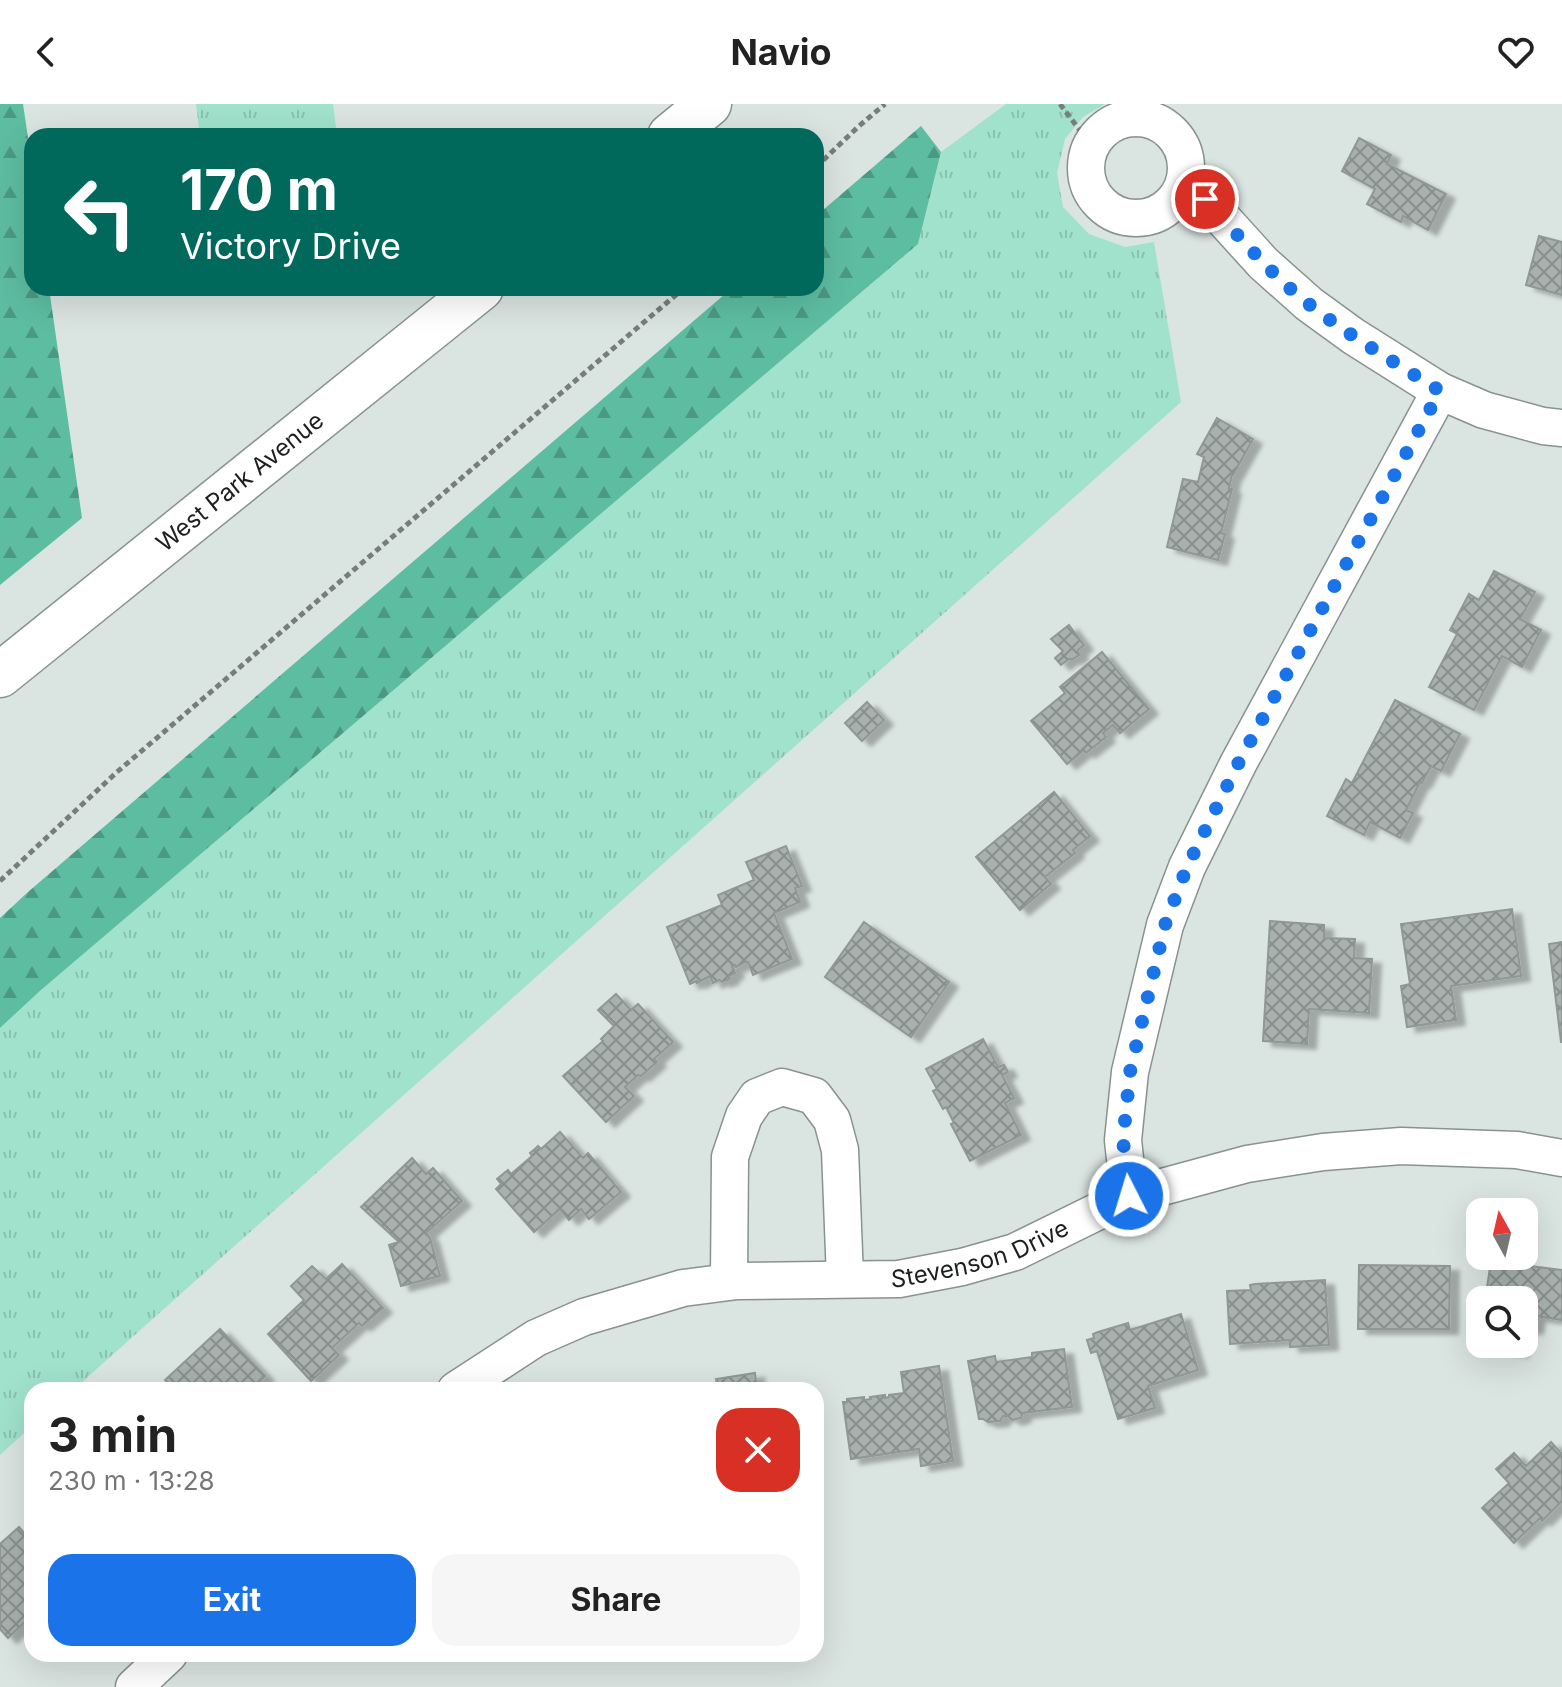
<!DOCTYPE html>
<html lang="en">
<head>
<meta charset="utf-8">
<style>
  :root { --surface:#fff; --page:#f6f6f6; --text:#222; --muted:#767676; --accent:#1a73e8 }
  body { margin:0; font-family:Inter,sans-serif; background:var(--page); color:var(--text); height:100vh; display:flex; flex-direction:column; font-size:30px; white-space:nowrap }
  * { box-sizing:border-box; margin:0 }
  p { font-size:26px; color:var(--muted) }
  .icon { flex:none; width:44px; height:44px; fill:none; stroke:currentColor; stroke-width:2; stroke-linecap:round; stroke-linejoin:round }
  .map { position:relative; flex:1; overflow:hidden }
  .details { position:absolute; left:24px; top:1278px; width:800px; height:280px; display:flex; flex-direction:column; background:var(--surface); border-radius:24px; box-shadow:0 8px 32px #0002 }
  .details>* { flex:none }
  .top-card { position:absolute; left:24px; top:24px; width:800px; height:168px; border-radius:24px; box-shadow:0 8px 32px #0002; background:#00695c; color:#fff; overflow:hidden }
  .needle { width:52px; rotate:352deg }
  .fabs { position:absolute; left:1466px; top:1094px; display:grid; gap:16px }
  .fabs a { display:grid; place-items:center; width:72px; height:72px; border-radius:16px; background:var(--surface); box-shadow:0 8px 32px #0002; font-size:40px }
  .pin { position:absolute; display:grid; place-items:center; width:68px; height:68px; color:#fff; margin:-34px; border:4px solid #fff; border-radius:50%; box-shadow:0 2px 8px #0007 }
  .me { position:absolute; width:88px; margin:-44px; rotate:355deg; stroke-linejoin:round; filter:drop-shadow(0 0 6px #0008) }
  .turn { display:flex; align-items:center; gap:28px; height:168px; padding:0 24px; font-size:36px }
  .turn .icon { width:104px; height:104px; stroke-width:2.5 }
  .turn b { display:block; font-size:56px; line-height:68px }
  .round { display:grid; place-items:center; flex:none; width:84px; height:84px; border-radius:24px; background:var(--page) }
  .summary { display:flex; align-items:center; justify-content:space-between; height:136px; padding:0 24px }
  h1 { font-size:48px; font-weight:700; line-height:60px }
  .action { display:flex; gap:16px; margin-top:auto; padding:16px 24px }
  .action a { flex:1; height:92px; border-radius:24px; background:var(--accent); color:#fff; font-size:32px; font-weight:700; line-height:92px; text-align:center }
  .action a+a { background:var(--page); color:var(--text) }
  header { display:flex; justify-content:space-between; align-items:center; height:104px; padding:0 24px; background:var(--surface); font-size:36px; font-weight:700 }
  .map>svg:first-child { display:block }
  .grass { fill:url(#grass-tufts) }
  .forest { fill:url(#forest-firs) }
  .building { fill:url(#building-cross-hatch); stroke:#8f9894; stroke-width:2; filter:url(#shadow) }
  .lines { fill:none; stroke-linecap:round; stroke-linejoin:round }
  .minor-casing { stroke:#89928f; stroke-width:39 }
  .major-casing { stroke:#89928f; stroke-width:47 }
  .path { stroke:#777d7b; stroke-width:5; stroke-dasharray:6 4; stroke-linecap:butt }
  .minor { stroke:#fff; stroke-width:36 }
  .major { stroke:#fff; stroke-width:44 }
  .route { stroke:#1a73e8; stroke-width:14; stroke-dasharray:0 25.2 }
  .labels { text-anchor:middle; stroke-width:6; stroke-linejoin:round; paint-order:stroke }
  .street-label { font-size:24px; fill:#1c1f1e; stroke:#fff }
</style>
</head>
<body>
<header><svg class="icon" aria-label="back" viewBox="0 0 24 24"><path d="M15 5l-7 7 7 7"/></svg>Navio<svg class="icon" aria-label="heart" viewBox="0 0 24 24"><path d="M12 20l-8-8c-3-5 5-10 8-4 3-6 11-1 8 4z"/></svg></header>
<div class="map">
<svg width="1562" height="1583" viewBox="0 0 1562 1583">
  <defs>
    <pattern id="grass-tufts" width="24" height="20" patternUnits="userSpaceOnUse" patternTransform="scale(2)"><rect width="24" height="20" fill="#a1e2cc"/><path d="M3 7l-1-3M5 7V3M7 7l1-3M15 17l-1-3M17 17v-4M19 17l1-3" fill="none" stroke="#8ac1af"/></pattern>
    <pattern id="forest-firs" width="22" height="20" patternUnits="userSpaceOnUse" patternTransform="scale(2)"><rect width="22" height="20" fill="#5dbda1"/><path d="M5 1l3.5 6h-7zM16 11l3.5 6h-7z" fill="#4c9983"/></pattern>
    <pattern id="building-cross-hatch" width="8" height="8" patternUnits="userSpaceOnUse" patternTransform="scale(2)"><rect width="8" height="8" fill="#a8b1ae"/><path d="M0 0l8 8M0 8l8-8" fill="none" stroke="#888f8d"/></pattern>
    <filter id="shadow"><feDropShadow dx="9" dy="5" stdDeviation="2" flood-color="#0004"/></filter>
  </defs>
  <rect width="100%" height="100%" fill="#dae4e0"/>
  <g class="grass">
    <polygon points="196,0 333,0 337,32 200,32"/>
    <polygon points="1006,0 1105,0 1083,13 1065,35 1057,69 1063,103 1089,130 1125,143 1154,138 1181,298 73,1286 32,1286 32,1322 0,1351 0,924 41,886 918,140 941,48"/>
  </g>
  <g class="forest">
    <polygon points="0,0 23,0 32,61 32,184 49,184 82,414 0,481"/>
    <polygon points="921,22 941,48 918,140 41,886 0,924 0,814 28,788 732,184 816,184 816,112"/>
  </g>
  <g class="building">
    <polygon points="1359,34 1391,51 1387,60 1446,90 1428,126 1403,112 1401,118 1367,100 1375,85 1342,67"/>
    <polygon points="1539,132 1562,138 1562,191 1526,181"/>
    <polygon points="1217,314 1253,335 1233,371 1232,370 1229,385 1232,385 1221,429 1225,430 1218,456 1167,443 1183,375 1198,378 1204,353 1197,350"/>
    <polygon points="1494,467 1535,488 1520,515 1541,526 1522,563 1502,552 1474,606 1429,583 1457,530 1450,526 1469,490 1479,496"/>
    <polygon points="1069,521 1084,541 1078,546 1079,551 1073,555 1069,555 1061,561 1055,554 1063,547 1051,535"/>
    <polygon points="1102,548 1149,605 1120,629 1113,621 1103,629 1106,633 1086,649 1084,646 1067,660 1031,617 1065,589 1060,583"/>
    <polygon points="1395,596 1460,630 1441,667 1431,662 1422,679 1420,678 1406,706 1413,709 1400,734 1370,718 1364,731 1327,712 1346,675 1352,679"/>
    <polygon points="867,598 884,616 862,637 845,619"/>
    <polygon points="1054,688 1090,732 1073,746 1075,749 1045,773 1051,780 1020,806 976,753"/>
    <polygon points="786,742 802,782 795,784 800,798 774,809 792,855 753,871 748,858 745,858 736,863 735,861 732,862 735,869 729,872 730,875 722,878 719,876 713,879 710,872 697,879 697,877 690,880 667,823 722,801 718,791 754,776 746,758"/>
    <polygon points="1512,805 1521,872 1451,882 1456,916 1407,923 1401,882 1410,880 1401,820"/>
    <polygon points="1270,817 1324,821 1324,834 1355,835 1354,854 1372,855 1369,909 1309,905 1307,940 1263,937"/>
    <polygon points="864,818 949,878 911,933 825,873"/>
    <polygon points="1562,838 1562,938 1561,938 1549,840"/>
    <polygon points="616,890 631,906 638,900 673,938 654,955 657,958 641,972 638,971 625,983 634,992 606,1018 563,972 603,937 601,935 614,922 598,906"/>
    <polygon points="983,935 998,963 1004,961 1008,968 1002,971 1014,994 1005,999 1021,1031 970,1057 951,1020 954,1019 946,1003 943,1005 933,987 937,985 926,965"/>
    <polygon points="560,1028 583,1054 588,1049 621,1088 589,1115 581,1105 569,1116 560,1105 534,1128 496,1085 501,1080 497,1075 508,1066 511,1070 532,1052 530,1049 536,1044 538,1042 541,1045"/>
    <polygon points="412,1054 426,1070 433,1064 462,1097 426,1129 430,1134 440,1172 401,1182 389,1141 399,1138 361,1103"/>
    <polygon points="1491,1157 1562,1166 1562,1216 1536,1212 1534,1225 1524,1224 1524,1196 1485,1196"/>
    <polygon points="342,1160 383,1204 362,1222 359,1219 332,1244 339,1251 311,1277 268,1230 304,1196 291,1182 312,1162 326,1175"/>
    <polygon points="1359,1161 1450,1162 1449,1225 1358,1225"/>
    <polygon points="1325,1176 1329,1241 1290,1243 1290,1236 1230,1240 1227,1187 1251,1186 1250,1181 1255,1180"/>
    <polygon points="1181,1210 1198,1266 1148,1282 1155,1304 1118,1315 1097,1247 1091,1249 1087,1236 1094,1234 1093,1230 1098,1228 1128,1219 1130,1226"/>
    <polygon points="220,1225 265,1272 251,1286 161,1286 168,1279 165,1276"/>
    <polygon points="1480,1225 1480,1240 1520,1240 1519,1248 1477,1241"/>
    <polygon points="1064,1245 1072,1303 1023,1309 1021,1314 1012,1316 1008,1312 1003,1312 1000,1317 988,1318 983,1315 979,1315 968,1257 995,1252 996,1258 1032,1253 1032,1249"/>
    <polygon points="939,1262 953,1357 921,1362 919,1345 851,1355 843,1298 847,1298 847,1295 864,1293 864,1296 871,1295 870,1293 885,1291 885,1294 889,1293 889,1291 904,1289 901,1268"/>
    <polygon points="755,1269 757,1286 718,1286 716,1275"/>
    <polygon points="1551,1338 1562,1350 1562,1397 1542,1417 1540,1414 1514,1439 1482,1404 1509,1379 1496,1365 1514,1349 1526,1362"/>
    <polygon points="19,1423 32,1438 32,1522 27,1516 8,1534 0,1525 0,1440"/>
  </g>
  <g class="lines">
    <defs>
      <g id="minor">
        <circle cx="1136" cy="64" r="50"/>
        <polyline points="1186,74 1263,159 1309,200 1353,232 1440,287 1484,306 1543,322 1562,324"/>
        <polyline points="1129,1092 1123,1036 1130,968 1165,821 1187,763 1238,660 1440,287"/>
        <polyline points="729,1177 730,1053 744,1012 757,993 782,983 814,992 832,1016 840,1046 845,1174"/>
        <path id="s1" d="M456,1286L536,1234L584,1213L683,1184L737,1177L899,1175L962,1163L1015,1148L1129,1092L1247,1060L1323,1048L1401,1042L1517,1046L1562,1054"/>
        <polyline points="134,1583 169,1550"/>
      </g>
      <g id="major">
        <polyline points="670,32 709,0"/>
        <path id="s2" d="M0,571L481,184"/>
      </g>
    </defs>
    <use href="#minor" class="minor-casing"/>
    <use href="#major" class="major-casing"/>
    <g class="path">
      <polyline points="1060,0 1091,41"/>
      <polyline points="816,63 859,22 885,0"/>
      <polyline points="0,777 117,668 684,184"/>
    </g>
    <use href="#minor" class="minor"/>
    <use href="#major" class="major"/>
  </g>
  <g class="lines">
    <path class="route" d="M1129,1092L1123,1036L1130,968L1165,821L1187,763L1238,660L1440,287C1396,259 1351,233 1310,201C1271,171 1239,132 1205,95"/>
  </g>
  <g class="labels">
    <g class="street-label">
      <text dy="8" stroke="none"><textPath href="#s2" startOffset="308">West Park Avenue</textPath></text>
      <text dy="8" stroke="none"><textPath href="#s1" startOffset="552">Stevenson Drive</textPath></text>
    </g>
  </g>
</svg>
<div class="fabs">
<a><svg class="needle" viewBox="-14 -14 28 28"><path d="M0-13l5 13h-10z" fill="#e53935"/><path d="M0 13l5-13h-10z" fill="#767676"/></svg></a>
<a><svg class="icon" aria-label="search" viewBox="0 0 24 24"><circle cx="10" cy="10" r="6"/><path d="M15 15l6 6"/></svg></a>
</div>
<div class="pin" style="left:1205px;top:95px;background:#d93025"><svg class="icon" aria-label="arrive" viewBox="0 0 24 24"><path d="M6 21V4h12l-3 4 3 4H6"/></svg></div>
<svg class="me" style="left:1129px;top:1092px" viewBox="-20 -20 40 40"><circle r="17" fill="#1a73e8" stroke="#fff" stroke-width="3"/><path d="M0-11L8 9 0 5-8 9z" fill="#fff"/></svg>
<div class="top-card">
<div class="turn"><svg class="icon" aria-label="left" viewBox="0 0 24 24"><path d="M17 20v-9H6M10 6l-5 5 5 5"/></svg><div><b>170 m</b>Victory Drive</div></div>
</div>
<section class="details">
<div class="summary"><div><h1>3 min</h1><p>230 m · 13:28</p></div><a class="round" style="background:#d93025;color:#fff"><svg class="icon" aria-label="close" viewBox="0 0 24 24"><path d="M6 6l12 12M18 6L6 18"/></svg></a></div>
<div class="action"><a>Exit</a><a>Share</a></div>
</section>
</div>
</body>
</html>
